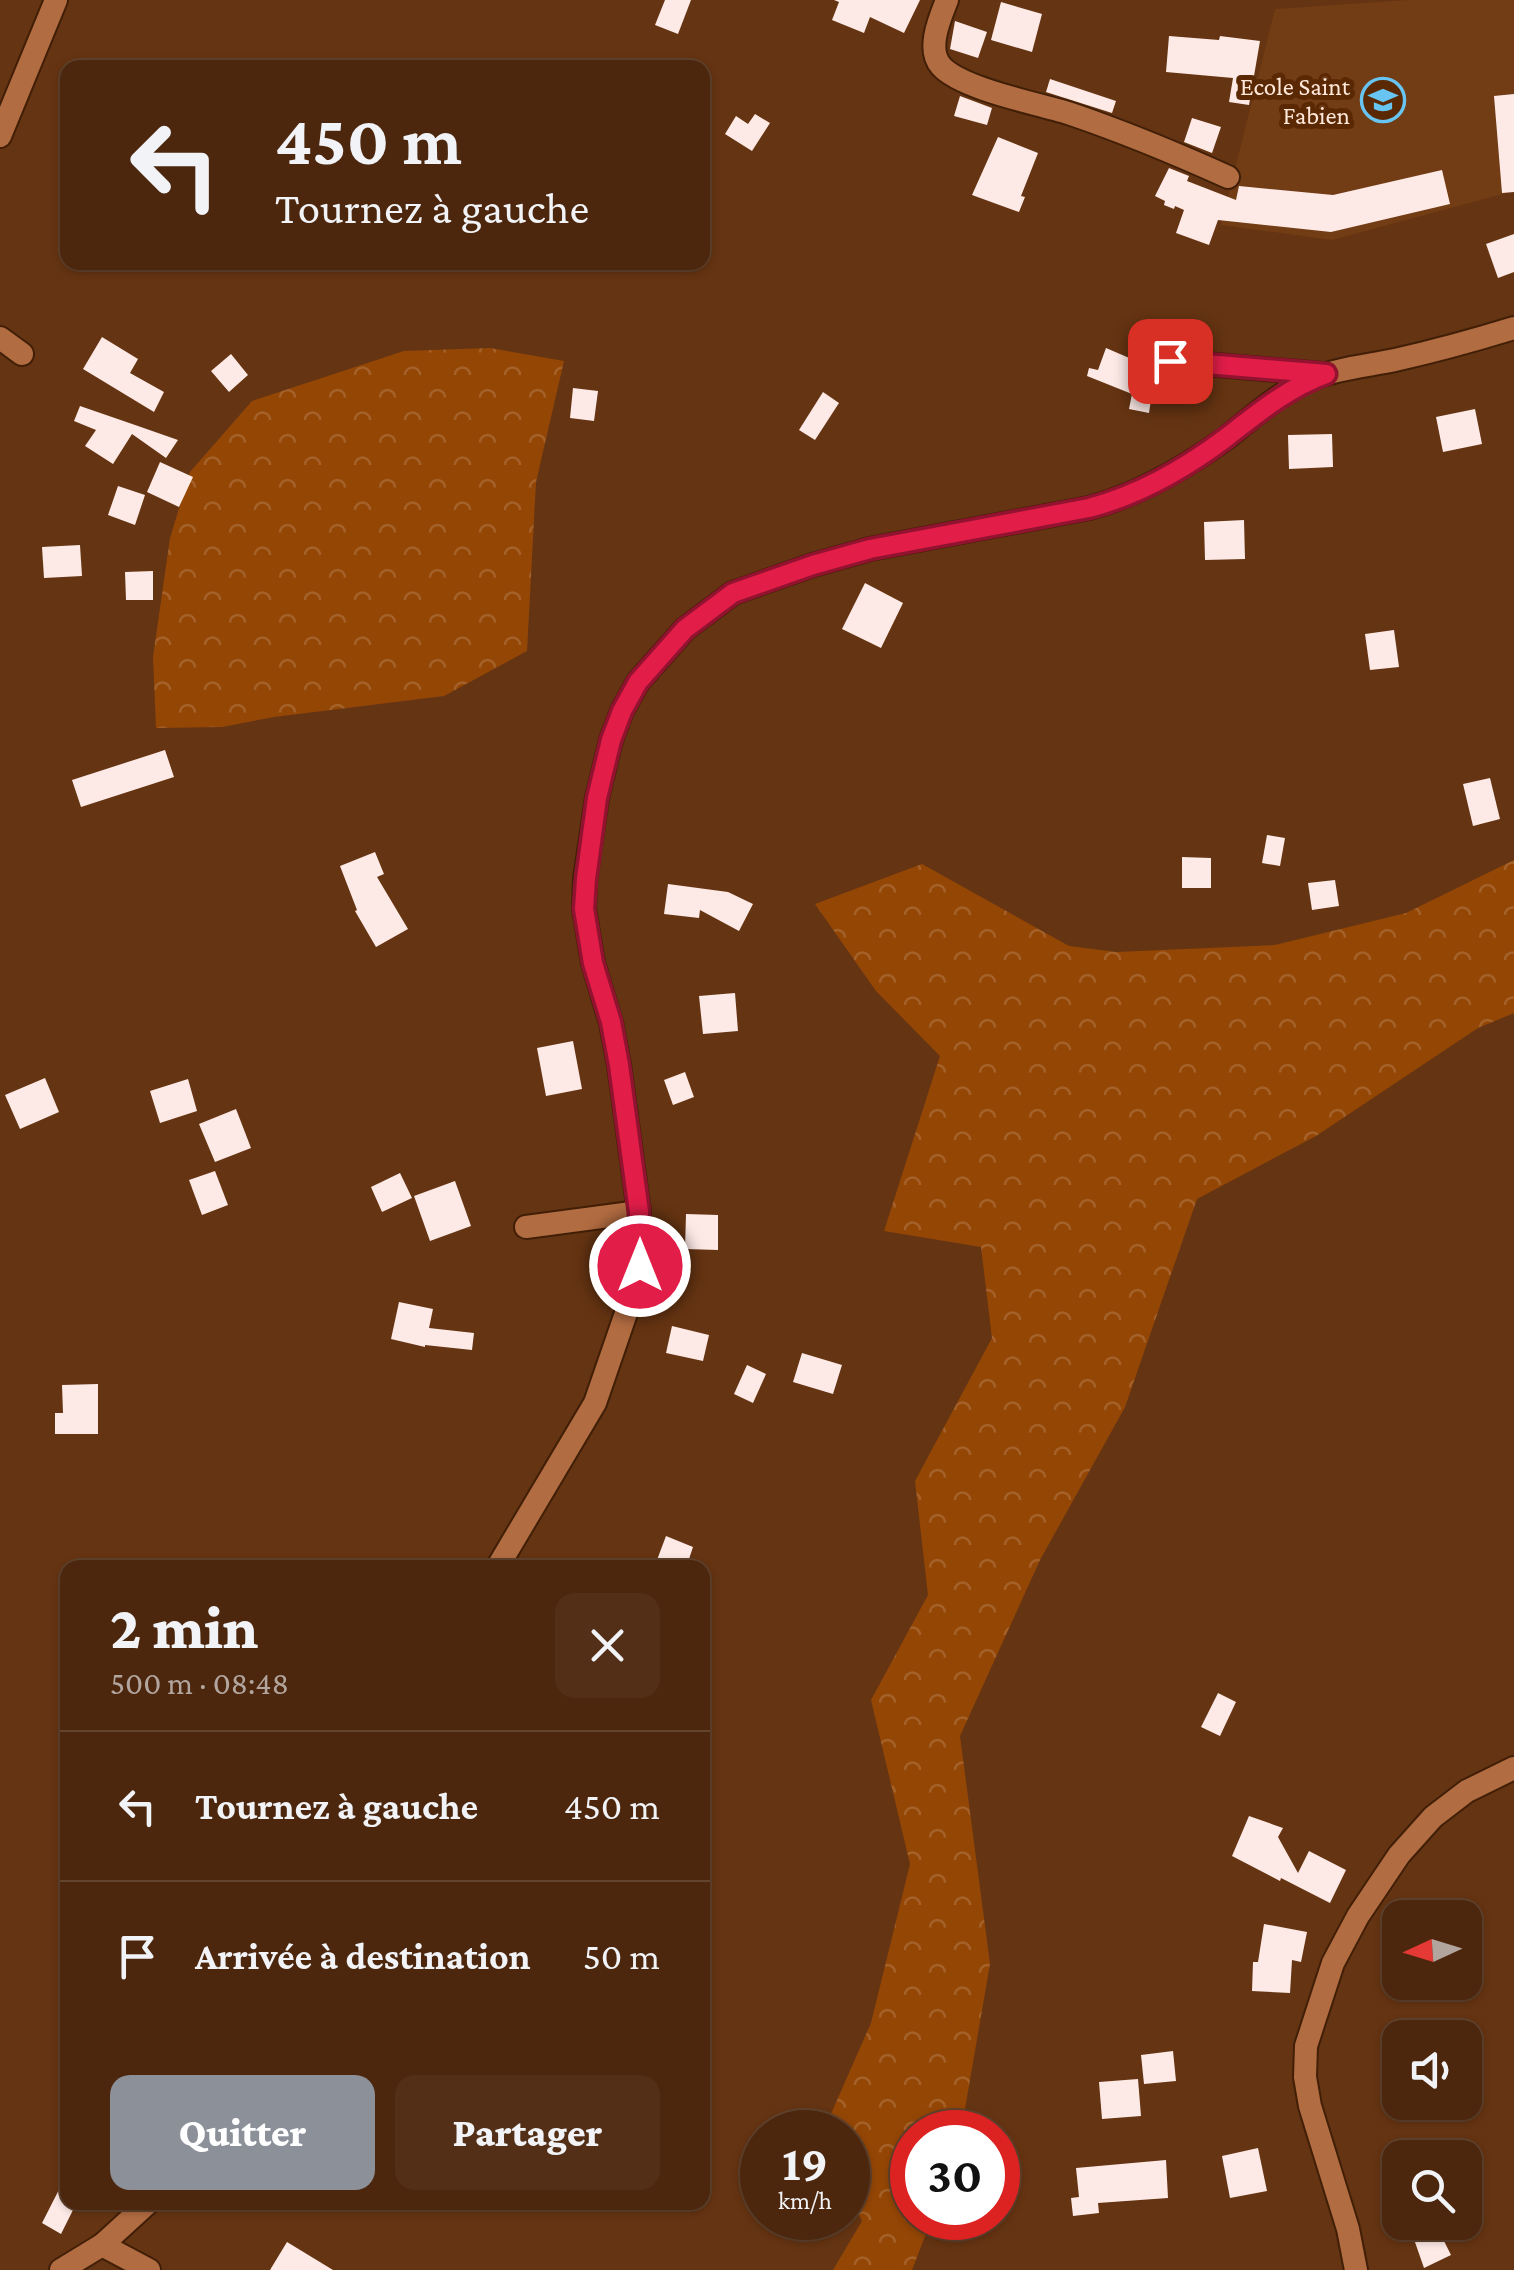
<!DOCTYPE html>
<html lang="fr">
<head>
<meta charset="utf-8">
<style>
  :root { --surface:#4c270e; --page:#532f17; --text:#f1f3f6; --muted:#b2a59e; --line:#63442e; --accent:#8c9099 }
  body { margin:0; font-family:"Crimson Pro",serif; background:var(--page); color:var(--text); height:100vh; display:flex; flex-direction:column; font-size:38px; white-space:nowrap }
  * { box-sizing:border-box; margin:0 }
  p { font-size:32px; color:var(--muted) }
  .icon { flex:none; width:55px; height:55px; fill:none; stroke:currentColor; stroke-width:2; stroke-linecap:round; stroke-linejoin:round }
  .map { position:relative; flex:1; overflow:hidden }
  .sheet { position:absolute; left:60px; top:1560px; width:650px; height:650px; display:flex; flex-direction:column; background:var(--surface); border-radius:20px; box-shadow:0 2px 8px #0004,0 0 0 2px var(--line) }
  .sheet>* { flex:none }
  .hud { position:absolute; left:60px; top:60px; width:650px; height:210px; border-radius:20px; box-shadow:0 2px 8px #0004,0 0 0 2px var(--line); background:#4c270e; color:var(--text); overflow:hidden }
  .needle { width:65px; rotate:266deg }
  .controls { position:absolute; left:1382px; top:1900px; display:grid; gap:20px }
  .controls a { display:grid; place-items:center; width:100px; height:100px; border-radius:20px; background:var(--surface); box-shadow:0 2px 8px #0004,0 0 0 2px var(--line); font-size:50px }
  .speed { position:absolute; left:740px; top:2110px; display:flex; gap:20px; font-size:50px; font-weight:700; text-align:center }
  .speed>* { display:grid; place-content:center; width:130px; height:130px; border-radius:50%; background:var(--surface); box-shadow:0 2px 8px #0004,0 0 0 2px var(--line); line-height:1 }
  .speed small { font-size:25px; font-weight:400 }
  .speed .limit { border:15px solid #d22; background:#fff; color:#111 }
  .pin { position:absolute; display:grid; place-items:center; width:85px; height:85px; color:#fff; margin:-42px; border-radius:20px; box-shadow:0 5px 15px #0006 }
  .me { position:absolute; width:110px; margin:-55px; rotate:0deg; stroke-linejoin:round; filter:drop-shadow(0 0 8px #0008) }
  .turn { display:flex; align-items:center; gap:35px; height:210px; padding:0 50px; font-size:45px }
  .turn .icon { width:130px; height:130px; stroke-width:2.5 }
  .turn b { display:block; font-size:70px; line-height:85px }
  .round { display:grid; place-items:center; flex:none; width:105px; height:105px; border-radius:20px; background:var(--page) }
  .headline { display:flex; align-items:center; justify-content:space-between; height:170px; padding:0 50px }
  h1 { font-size:60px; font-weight:800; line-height:75px }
  .primary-button { display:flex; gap:20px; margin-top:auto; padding:20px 50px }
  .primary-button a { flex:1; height:115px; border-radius:20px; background:var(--accent); color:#fff; font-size:40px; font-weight:800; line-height:115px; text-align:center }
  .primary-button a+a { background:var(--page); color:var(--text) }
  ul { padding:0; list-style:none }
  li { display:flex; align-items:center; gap:30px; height:150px; padding:0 50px; border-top:2px solid var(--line) }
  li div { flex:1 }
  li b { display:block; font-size:38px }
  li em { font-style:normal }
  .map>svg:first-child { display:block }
  .built { fill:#723c15 }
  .forest { fill:url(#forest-crowns) }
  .building { fill:#fdeae6 }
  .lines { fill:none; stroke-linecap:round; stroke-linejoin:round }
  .minor-casing { stroke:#411f07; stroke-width:26 }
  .minor { stroke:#b26c41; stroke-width:22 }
  .route-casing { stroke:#92132f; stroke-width:25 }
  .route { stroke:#e11d48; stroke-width:18 }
  .labels { text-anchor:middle; stroke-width:10; stroke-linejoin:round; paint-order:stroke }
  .poi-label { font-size:25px; fill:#ffe7d9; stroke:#5a2904; text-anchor:end }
</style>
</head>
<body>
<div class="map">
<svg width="1514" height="2270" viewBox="0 0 1514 2270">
  <defs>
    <pattern id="forest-crowns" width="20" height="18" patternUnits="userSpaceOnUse" patternTransform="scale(2.5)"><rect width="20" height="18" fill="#944605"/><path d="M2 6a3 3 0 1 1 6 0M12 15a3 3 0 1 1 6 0" fill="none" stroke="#a46129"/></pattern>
  </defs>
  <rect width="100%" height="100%" fill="#653412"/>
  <polygon class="built" points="1408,0 1514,0 1514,191 1332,240 1221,225 1275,9"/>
  <g class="forest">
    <polygon points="490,348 564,361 536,482 527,651 444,696 274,717 222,727 156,728 153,657 170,538 190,472 252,401 404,351"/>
    <polygon points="1514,860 1514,1013 1478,1028 1316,1136 1197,1199 1125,1407 1040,1560 960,1736 990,1964 961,2132 912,2132 912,2218 932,2218 912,2270 833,2270 862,2221 848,2194 848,2132 823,2132 871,2023 910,1864 871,1700 928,1595 915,1481 992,1338 981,1247 884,1231 940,1056 876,991 815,904 922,864 1069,946 1116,952 1275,945 1406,913"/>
  </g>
  <g class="building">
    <polygon points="665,0 691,0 678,34 655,25"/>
    <polygon points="834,0 920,0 904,33 870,17 864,33 832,20 839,2"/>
    <polygon points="1001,2 1042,14 1032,52 991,40"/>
    <polygon points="955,21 987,32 978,58 950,49"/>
    <polygon points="1169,36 1219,40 1220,36 1260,41 1249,105 1229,102 1233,78 1166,72"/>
    <polygon points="1050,79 1116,101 1112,113 1046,92"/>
    <polygon points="1514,94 1514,192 1502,193 1494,96"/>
    <polygon points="960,96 992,108 987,125 954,116"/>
    <polygon points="755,114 770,123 752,151 725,134 736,116 748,124"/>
    <polygon points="1192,118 1221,127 1212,153 1184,142"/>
    <polygon points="998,137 1038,153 1021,196 1025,197 1019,212 972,195"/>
    <polygon points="1169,168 1189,176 1187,181 1236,200 1239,186 1333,195 1442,170 1450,204 1331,232 1218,220 1209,245 1176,233 1184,210 1175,206 1174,209 1164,205 1165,201 1155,196"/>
    <polygon points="1514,234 1514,272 1498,278 1486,244"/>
    <polygon points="102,337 138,359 130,373 164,392 154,412 83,369"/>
    <polygon points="1106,348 1134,360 1128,375 1154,380 1149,413 1129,409 1132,394 1087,376 1089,368 1098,370"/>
    <polygon points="231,354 248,375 229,392 211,371"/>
    <polygon points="573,388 598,391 594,421 570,418"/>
    <polygon points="823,392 839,403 815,440 799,430"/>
    <polygon points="80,406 138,426 178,440 166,458 132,434 113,464 85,446 96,430 74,421"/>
    <polygon points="1475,409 1482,444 1443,452 1436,417"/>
    <polygon points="1332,434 1333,467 1289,469 1288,435"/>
    <polygon points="160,462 193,477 179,507 147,492"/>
    <polygon points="118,486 145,495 135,525 108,515"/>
    <polygon points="1244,520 1245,559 1205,560 1204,522"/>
    <polygon points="80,545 82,576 44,578 42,547"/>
    <polygon points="153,571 153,600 126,600 125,572"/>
    <polygon points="865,583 903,603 881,648 842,629"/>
    <polygon points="1394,630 1399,667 1370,670 1365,634"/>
    <polygon points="165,750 174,777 81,807 72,780"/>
    <polygon points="1490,778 1500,819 1473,826 1463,784"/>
    <polygon points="1267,835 1285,838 1280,866 1262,863"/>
    <polygon points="375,852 384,874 377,877 408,929 376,947 355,911 357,910 340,866"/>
    <polygon points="1182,857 1211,858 1211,888 1182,888"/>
    <polygon points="1335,880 1339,906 1312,910 1308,883"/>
    <polygon points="668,884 728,892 753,904 739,931 700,910 699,918 664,914"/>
    <polygon points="735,993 738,1031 703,1034 699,996"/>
    <polygon points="573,1041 582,1089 546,1096 537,1048"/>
    <polygon points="685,1072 694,1097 673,1105 664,1080"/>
    <polygon points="45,1078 59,1112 20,1129 5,1095"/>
    <polygon points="188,1079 197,1111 160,1123 150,1091"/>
    <polygon points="236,1109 251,1148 215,1162 199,1124"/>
    <polygon points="215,1171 228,1205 202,1215 189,1180"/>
    <polygon points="400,1173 412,1198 382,1212 371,1187"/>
    <polygon points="455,1181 471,1226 430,1241 414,1196"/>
    <polygon points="686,1214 718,1215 718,1250 685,1249"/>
    <polygon points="399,1302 433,1309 429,1328 474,1333 472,1350 425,1345 425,1347 391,1339"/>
    <polygon points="672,1326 709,1335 703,1361 666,1353"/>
    <polygon points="802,1353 842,1365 833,1394 793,1382"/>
    <polygon points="747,1365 766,1374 753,1403 734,1394"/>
    <polygon points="98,1384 98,1434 55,1434 55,1413 63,1413 62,1385"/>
    <polygon points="666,1536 693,1547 686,1568 654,1568"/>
    <polygon points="1218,1693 1236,1702 1220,1736 1201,1727"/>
    <polygon points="1249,1816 1283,1828 1278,1837 1298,1873 1309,1851 1346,1870 1330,1903 1281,1878 1280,1881 1232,1856"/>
    <polygon points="1264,1924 1307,1932 1301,1962 1292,1960 1290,1993 1252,1991 1253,1962 1258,1962"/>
    <polygon points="1173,2051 1176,2081 1144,2084 1141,2055"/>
    <polygon points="1138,2079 1141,2116 1102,2119 1099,2082"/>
    <polygon points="1258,2148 1267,2191 1230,2198 1222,2156"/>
    <polygon points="1166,2160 1168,2198 1098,2203 1099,2213 1073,2216 1071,2198 1079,2197 1076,2168"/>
    <polygon points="68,2172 68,2202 77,2202 61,2234 42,2223"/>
    <polygon points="1408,2222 1433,2222 1440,2240 1443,2239 1451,2255 1424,2268"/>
    <polygon points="287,2242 333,2270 270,2270"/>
  </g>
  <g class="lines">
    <defs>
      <g id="minor">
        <path d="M947,0C940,18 926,49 941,66C961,89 1040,104 1071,114C1124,132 1177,154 1228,177"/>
        <polyline points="0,136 56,0"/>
        <polyline points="0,338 22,354"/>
        <polyline points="1170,361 1322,374"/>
        <polyline points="526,1227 639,1212"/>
        <path d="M497,1568L595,1403L635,1287L639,1266V1212L619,1065L611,1023L593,963L584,909L585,879L597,798L611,740L622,711L638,682L685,629L733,593L813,565L870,549L1089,508C1138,495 1183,469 1225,439C1251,419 1276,395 1306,381C1334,369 1366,366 1395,360C1435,351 1475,340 1514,328"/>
        <polyline points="102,2245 149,2270"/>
        <polyline points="61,2270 102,2245 149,2202"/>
        <polyline points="1356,2270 1348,2229 1310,2106 1305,2077 1306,2046 1333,1963 1358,1916 1399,1855 1433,1817 1467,1791 1514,1768"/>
      </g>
    </defs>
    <use href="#minor" class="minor-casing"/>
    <use href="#minor" class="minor"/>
  </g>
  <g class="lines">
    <defs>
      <path id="route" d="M640,1266L639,1212L619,1065L611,1022L593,963L584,909L586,879L597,798L611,740L622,711L638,682L685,629L733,593L813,565L870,549L1089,508C1139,495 1186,468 1227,437C1259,412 1288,388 1326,374L1170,361"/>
    </defs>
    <use href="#route" class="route-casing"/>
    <use href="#route" class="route"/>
  </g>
  <defs>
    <symbol id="school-ring" viewBox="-11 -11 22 22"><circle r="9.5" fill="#5a2904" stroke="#68c4f0" stroke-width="1.5"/><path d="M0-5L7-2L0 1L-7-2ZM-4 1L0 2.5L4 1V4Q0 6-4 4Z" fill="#68c4f0"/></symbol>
  </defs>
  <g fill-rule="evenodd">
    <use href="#school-ring" x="1358" y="75" width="50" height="50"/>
  </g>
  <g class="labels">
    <g class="poi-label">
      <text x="1350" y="95">Ecole Saint<tspan x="1350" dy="29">Fabien</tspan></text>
    </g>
  </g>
</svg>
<div class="controls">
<a><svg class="needle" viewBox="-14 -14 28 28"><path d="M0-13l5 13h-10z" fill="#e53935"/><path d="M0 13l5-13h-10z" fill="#b2a59e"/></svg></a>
<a><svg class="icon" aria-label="sound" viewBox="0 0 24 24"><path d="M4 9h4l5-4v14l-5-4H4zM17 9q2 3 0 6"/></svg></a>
<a><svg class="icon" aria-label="search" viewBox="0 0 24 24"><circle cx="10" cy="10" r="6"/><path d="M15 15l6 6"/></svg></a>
</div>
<div class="speed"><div>19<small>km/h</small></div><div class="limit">30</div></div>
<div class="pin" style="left:1170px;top:361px;background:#d93025"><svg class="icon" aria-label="arrive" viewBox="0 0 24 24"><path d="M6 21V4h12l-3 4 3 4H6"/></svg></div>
<svg class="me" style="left:640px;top:1266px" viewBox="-20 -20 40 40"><circle r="17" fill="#e11d48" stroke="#fff" stroke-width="3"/><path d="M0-11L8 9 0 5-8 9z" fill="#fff"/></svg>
<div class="hud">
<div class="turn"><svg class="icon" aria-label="left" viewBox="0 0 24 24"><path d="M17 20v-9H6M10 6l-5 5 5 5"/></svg><div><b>450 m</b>Tournez à gauche</div></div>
</div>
<section class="sheet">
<div class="headline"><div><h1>2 min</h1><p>500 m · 08:48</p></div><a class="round"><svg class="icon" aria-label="close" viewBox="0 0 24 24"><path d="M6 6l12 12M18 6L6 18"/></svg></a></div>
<ul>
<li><svg class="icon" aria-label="left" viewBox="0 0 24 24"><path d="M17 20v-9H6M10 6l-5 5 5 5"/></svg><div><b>Tournez à gauche</b></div><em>450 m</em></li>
<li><svg class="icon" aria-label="arrive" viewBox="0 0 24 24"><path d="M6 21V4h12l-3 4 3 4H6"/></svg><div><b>Arrivée à destination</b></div><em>50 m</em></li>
</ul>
<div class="primary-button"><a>Quitter</a><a>Partager</a></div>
</section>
</div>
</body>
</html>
